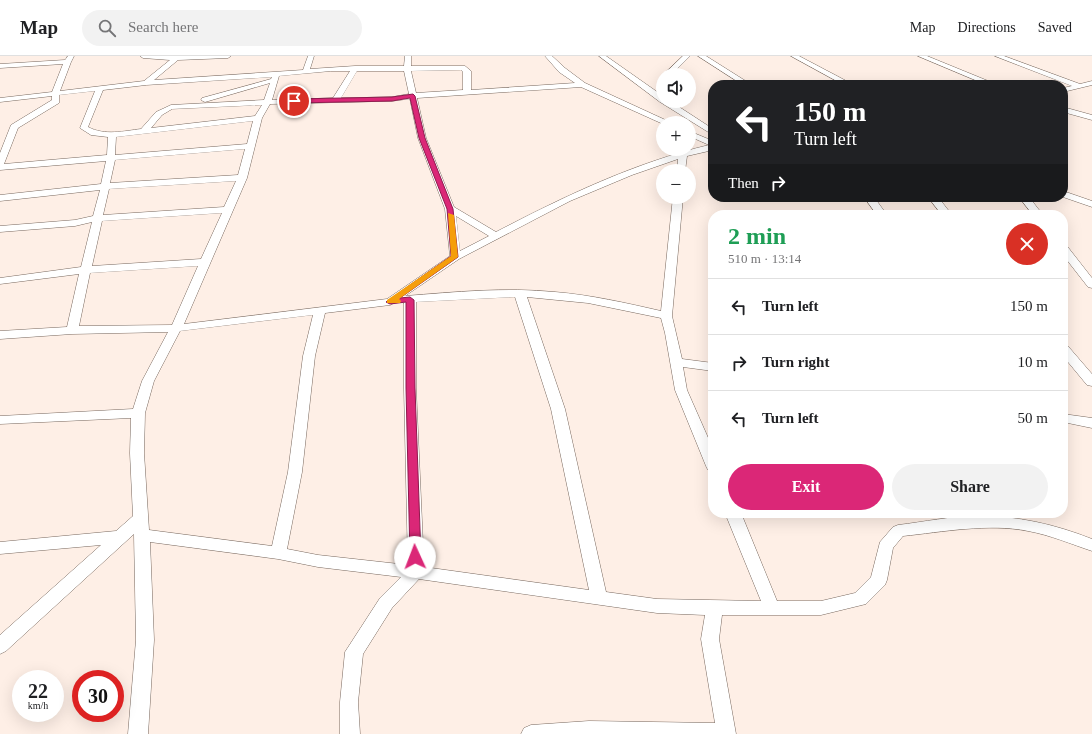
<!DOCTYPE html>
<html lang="en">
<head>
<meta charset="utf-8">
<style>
  :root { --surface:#fff; --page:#f2f2f2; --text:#202124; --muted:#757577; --line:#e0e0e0; --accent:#db2777 }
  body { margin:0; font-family:Georgia,serif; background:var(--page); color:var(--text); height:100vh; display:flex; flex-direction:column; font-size:15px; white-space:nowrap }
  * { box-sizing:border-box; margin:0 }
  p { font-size:13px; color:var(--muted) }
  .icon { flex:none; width:22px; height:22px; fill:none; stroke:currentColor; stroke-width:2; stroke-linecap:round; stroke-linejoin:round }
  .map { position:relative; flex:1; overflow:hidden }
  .details { position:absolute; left:708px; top:154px; width:360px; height:308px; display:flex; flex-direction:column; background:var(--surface); border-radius:16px; box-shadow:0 4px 16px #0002 }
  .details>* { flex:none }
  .banner { position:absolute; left:708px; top:24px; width:360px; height:122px; border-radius:16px; box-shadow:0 4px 16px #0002; background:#202124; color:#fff; overflow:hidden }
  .tools { position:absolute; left:656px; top:12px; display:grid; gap:8px }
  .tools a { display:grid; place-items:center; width:40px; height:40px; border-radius:50%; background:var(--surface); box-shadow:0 4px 16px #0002; font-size:20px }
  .speed { position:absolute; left:12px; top:614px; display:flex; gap:8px; font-size:20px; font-weight:700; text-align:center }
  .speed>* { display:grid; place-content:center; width:52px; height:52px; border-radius:50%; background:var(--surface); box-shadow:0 4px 16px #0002; line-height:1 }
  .speed small { font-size:10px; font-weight:400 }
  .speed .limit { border:6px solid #d22; background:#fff; color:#111 }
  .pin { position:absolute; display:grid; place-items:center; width:34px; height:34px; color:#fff; margin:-17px; border:2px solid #fff; border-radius:50%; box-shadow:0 1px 4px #0007 }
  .me { position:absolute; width:44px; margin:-22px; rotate:358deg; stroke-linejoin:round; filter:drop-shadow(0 0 3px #0008) }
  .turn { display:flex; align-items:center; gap:14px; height:84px; padding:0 20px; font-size:18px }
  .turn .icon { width:52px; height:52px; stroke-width:2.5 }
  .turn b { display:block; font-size:28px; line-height:34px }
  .then { display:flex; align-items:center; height:38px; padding:0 20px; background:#0003; gap:8px; font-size:15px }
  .round { display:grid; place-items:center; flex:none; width:42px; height:42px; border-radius:21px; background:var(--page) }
  .overview { display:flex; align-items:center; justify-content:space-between; height:68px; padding:0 20px }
  h1 { font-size:24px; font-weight:600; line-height:30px; color:#1e9e55 }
  .cta { display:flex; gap:8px; margin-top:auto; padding:8px 20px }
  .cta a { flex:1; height:46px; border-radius:24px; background:var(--accent); color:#fff; font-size:16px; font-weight:600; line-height:46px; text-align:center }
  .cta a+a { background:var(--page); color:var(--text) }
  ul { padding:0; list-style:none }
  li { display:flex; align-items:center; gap:12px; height:56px; padding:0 20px; border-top:1px solid var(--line) }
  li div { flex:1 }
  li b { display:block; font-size:15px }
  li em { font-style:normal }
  header { display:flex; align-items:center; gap:24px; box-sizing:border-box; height:56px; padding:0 20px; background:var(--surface); border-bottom:1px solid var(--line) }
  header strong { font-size:19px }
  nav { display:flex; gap:22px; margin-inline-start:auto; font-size:14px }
  .search { width:280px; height:36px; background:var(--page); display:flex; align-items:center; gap:10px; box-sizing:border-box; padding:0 14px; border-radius:22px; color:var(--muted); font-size:15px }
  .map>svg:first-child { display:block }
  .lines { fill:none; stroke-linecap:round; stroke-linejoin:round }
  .street-casing { stroke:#78685e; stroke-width:1 }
  .street { fill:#fff; fill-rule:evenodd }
  .route { fill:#db2777; stroke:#8e194d }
  .slow { fill:#f59e0b }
</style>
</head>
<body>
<header>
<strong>Map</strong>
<div class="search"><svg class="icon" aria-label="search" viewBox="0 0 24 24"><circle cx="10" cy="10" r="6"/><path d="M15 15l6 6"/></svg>Search here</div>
<nav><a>Map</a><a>Directions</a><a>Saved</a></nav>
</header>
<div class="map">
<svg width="1092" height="678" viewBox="0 0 1092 678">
  <rect width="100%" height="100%" fill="#feefe6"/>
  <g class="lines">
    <defs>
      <g id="street">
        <path d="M68,0H74L71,6L60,35L144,25L170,4L143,2L140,0H231L228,2L178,4L154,24L303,14L308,0H314L310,13L355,10H404L405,0H411V10H465L471,15V34L575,27L559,16L545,0H552L565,12L585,27L672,67L663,68L581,31L417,42L426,82L454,151L496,176C565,140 634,107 709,89L689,80V75L713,85V94L687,100L685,115H677L678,103L632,119L570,145L459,203L405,240C455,236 505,231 555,236C591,239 626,247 661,255L673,141H683L672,260L682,303L713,307V315L683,311L687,334L713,393V415L708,414L706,410L675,334L665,277L661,262L588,247L527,241L565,353L606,536L657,543L761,545L725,457H741L777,545H821L855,537L871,521L880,486L893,471L898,469C924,466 951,460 978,460C1018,460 1054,468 1092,483V495C1071,488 1050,479 1028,475C988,467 942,476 903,480L893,492L887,524L885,529L866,548L821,559H722L719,583L736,678H521L524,672L531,669L589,665L715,667L701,583L705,559L657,557L419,523L392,552L363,598L358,646L360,678H340V646L345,596L380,542L401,521L318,511L278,503L150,486L154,584L148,678H128L136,584L134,478L6,595L0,598V579L101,489L0,498V486L116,475L133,460L130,397L131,362L0,368V360L133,353L142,325L168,276L72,278L0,283V275L67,271L79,218L0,228V222L81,211L92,166L75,170L0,176V170L75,164L93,160L100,134L0,145V139L101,128L106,105L0,114V97L11,69L52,44V40L0,46V42L52,36L63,8L0,12V8L65,4ZM461,14L463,16V34L416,37L411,15ZM331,15H350L333,42L272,44L279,20ZM357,15H404L409,38L392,41L341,42ZM272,21L271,23L202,42L201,44L205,46L270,27L264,44L171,49L156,56L141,73C124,75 105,80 88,71L103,34L146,29ZM95,35L80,72L91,79L108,81L107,99L4,108L18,72L59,47V39ZM410,43L418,82L445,153L450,200L387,243L184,268L247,122L262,62L270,48L392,45ZM262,49L255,60L151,72L162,59L172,53ZM253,65L247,88L115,99L116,81ZM245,93L238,119L110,127L115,104ZM236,125L224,151L103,159L109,133ZM222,157L201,203L92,210L102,165ZM456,160L489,180L460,195ZM198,210L172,269L79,270L90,217ZM515,241L551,353L589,534L424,511L416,332V246ZM398,245L404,247V332L408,509L318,499L287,493L302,416L315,300L325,257L390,249ZM313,259L303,300L288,416L272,490L149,474L144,397L145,357L154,325L180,275Z"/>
        <polygon points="599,0 606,0 663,40 663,45 670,45 713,73 713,79 660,46"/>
        <polygon points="683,0 690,0 671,19 663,19"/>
        <polygon points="698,0 706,0 752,29 743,29"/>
        <polygon points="791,0 799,0 854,29 844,29"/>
        <polygon points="918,0 927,0 998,29 987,29"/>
        <polygon points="995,0 1004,0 1080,28 1092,25 1092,29 1063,36 1063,32 1072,30"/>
        <polygon points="1063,51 1092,59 1092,64 1063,56"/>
        <polygon points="1063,135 1092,145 1092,151 1063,141"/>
        <polygon points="864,141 874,141 887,159 877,159"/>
        <polygon points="928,141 938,141 952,159 942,159"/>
        <polygon points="1019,141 1029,141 1043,159 1033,159"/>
        <polygon points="1063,189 1067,190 1092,222 1092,232 1088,231 1063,199"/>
        <polygon points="1063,288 1067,289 1092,318 1092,330 1087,329 1063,300"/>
        <polygon points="1063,358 1092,362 1092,372 1063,366"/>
      </g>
    </defs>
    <use href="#street" class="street-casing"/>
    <use href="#street" class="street"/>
  </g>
  <polygon class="route" points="413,38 415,40 425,82 453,153 458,201 400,242 410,241 414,244 415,332 421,501 419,504 415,505 411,504 410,501 406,332 406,246 390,248 386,246 451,200 447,153 419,82 410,42 392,45 294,47 292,45 294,43 392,41"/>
  <polygon class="slow" points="448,157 454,159 458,201 399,243 401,245 400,247 387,247 387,244 451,200"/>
</svg>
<div class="tools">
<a><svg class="icon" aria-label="sound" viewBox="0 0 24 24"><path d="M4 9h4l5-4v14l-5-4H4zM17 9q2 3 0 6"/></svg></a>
<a>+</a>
<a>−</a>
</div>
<div class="speed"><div>22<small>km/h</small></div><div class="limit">30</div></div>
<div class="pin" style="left:294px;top:45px;background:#d93025"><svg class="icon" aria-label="arrive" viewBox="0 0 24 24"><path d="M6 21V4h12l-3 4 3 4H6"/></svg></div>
<svg class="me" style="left:415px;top:501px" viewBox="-20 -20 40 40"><circle r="19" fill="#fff"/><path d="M0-13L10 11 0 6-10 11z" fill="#db2777"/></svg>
<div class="banner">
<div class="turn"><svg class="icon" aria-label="left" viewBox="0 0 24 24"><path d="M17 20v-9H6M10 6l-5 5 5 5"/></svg><div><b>150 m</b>Turn left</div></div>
<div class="then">Then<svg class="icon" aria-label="right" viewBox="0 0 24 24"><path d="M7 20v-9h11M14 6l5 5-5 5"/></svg></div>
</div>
<section class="details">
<div class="overview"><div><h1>2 min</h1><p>510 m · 13:14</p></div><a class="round" style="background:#d93025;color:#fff"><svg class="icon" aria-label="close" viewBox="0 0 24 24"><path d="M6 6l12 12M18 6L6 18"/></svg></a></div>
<ul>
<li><svg class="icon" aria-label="left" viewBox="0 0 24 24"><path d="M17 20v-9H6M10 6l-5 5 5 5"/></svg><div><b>Turn left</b></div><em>150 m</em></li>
<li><svg class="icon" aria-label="right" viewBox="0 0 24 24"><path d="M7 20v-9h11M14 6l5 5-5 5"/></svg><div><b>Turn right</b></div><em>10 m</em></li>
<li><svg class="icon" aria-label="left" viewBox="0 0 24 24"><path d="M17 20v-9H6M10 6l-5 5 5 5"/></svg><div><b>Turn left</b></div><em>50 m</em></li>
</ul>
<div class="cta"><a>Exit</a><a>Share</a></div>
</section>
</div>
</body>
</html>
